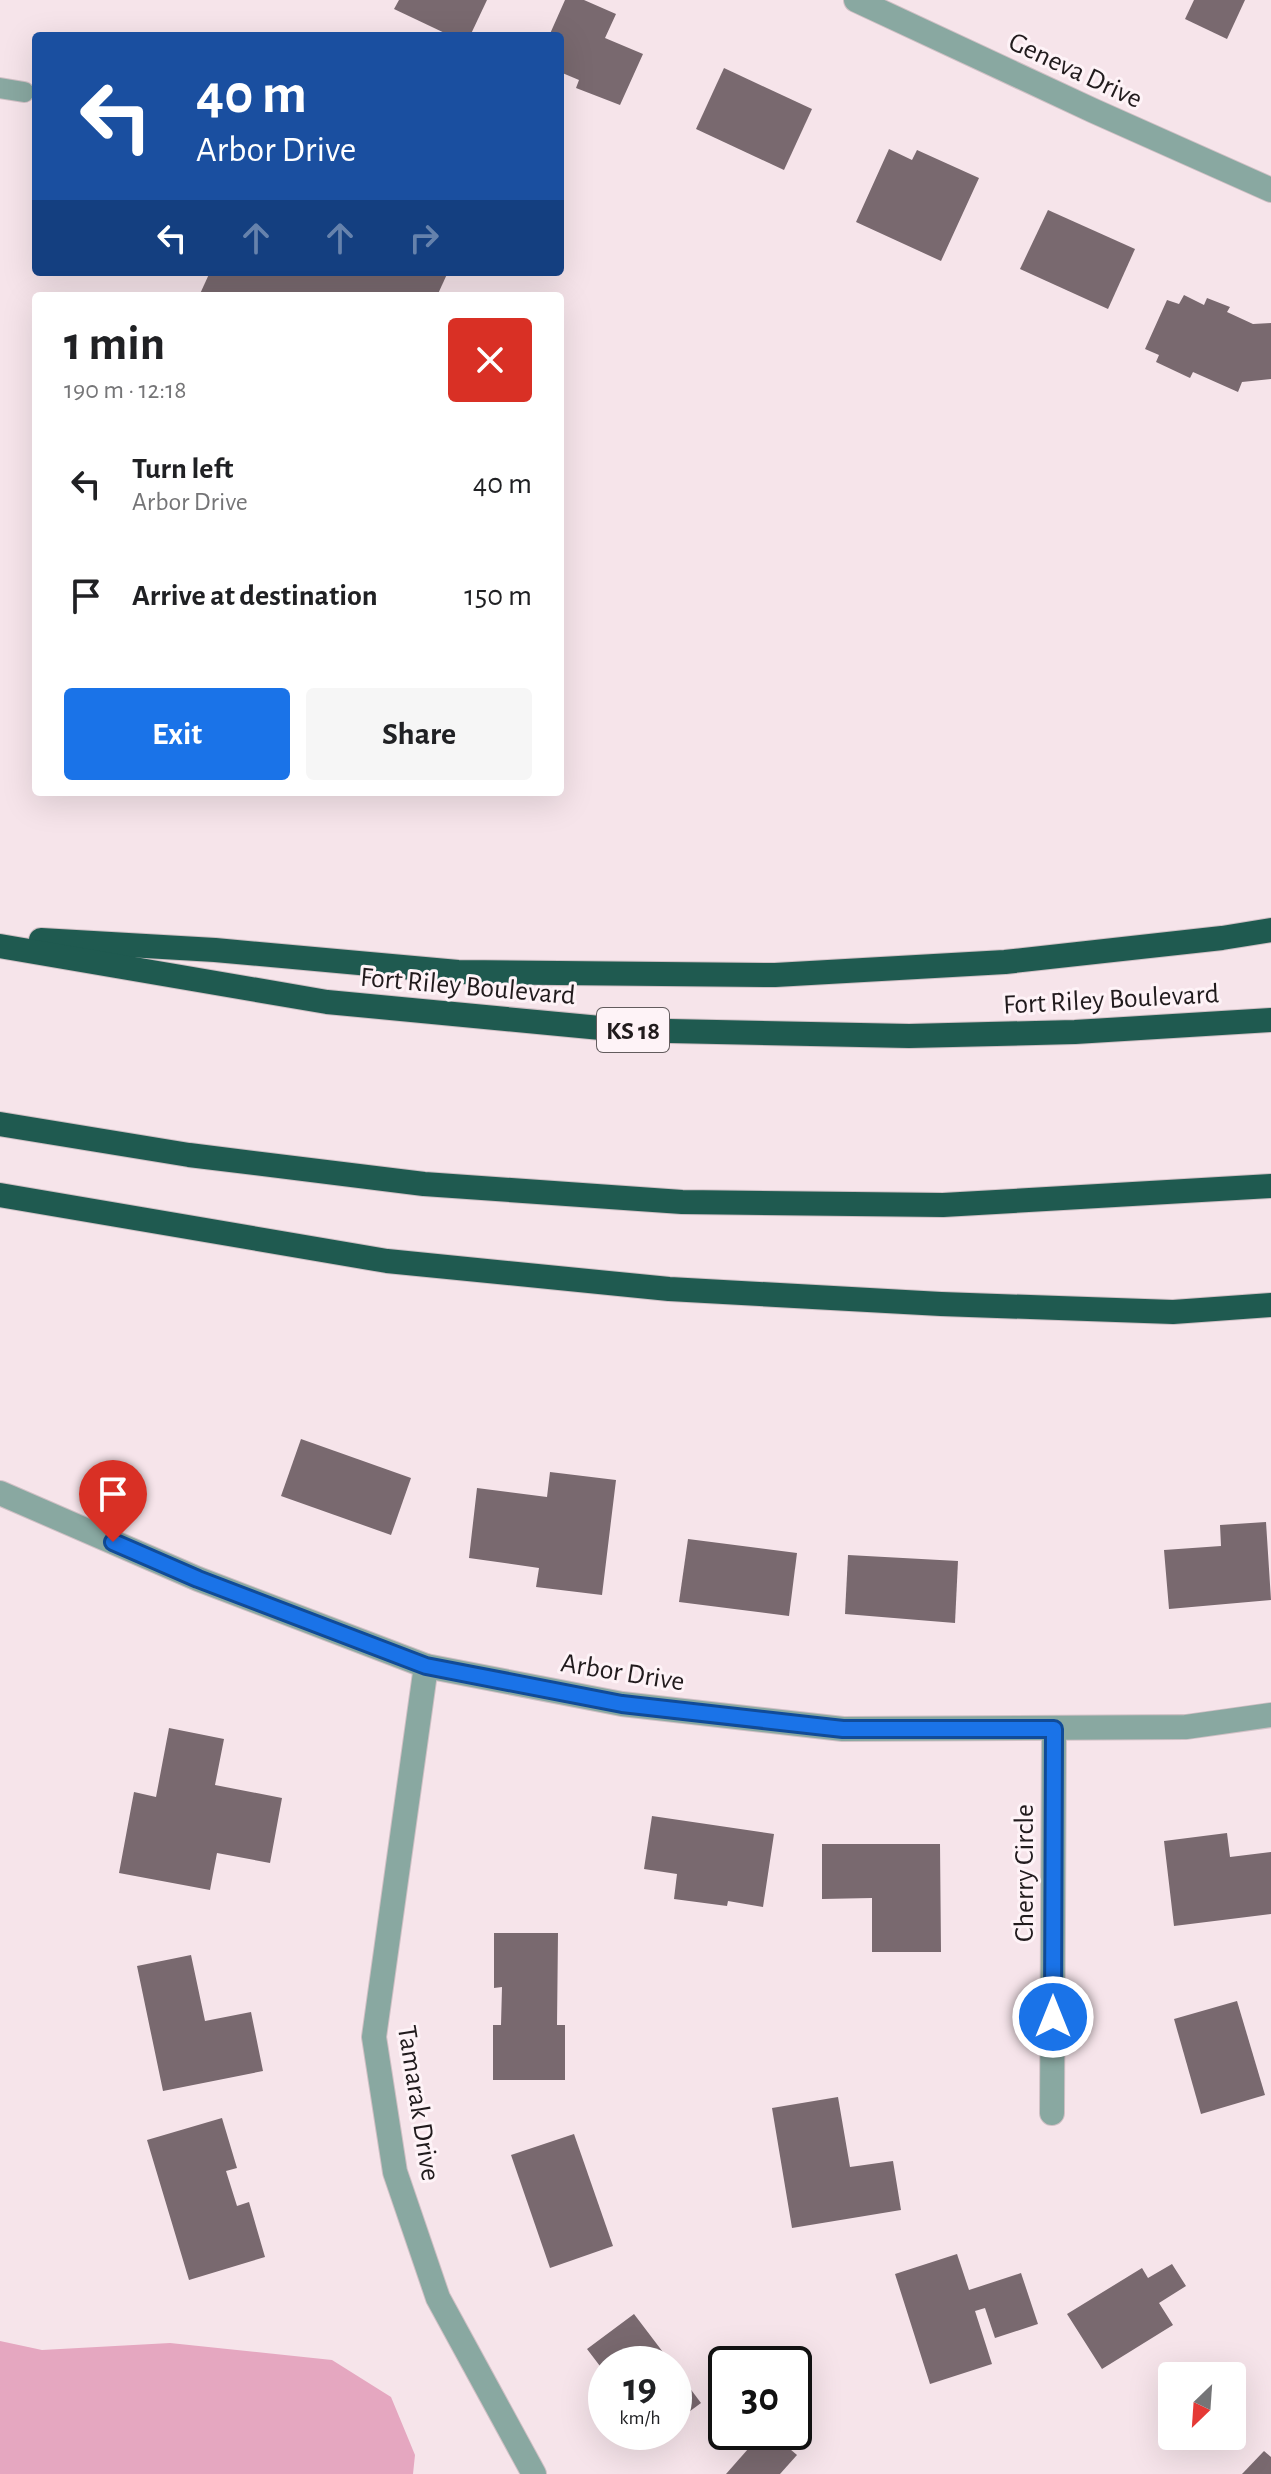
<!DOCTYPE html>
<html lang="en">
<head>
<meta charset="utf-8">
<style>
  :root { --surface:#fff; --page:#f6f6f6; --text:#202124; --muted:#757577; --accent:#1a73e8 }
  body { margin:0; font-family:"Alegreya Sans",sans-serif; background:var(--page); color:var(--text); height:100vh; display:flex; flex-direction:column; font-size:30px; white-space:nowrap }
  * { box-sizing:border-box; margin:0 }
  p { font-size:26px; color:var(--muted) }
  .icon { flex:none; width:44px; height:44px; fill:none; stroke:currentColor; stroke-width:2; stroke-linecap:round; stroke-linejoin:round }
  .map { position:relative; flex:1; overflow:hidden }
  .details { position:absolute; left:32px; top:292px; width:532px; height:504px; display:flex; flex-direction:column; background:var(--surface); border-radius:8px; box-shadow:0 8px 32px #0002 }
  .details>* { flex:none }
  .hud { position:absolute; left:32px; top:32px; width:532px; height:244px; border-radius:8px; box-shadow:0 8px 32px #0002; background:#1a4fa0; color:#fff; overflow:hidden }
  .needle { width:52px; rotate:205deg }
  .controls { position:absolute; left:1158px; top:2362px; display:grid; gap:16px }
  .controls a { display:grid; place-items:center; width:88px; height:88px; border-radius:8px; background:var(--surface); box-shadow:0 8px 32px #0002; font-size:40px }
  .speed { position:absolute; left:588px; top:2346px; display:flex; gap:16px; font-size:40px; font-weight:700; text-align:center }
  .speed>* { display:grid; place-content:center; width:104px; height:104px; border-radius:50%; background:var(--surface); box-shadow:0 8px 32px #0002; line-height:1 }
  .speed small { font-size:20px; font-weight:400 }
  .speed .limit { border:4px solid #111; border-radius:12px; background:#fff; color:#111 }
  .pin { position:absolute; display:grid; place-items:center; width:68px; height:68px; color:#fff; margin:-82px -34px; border-radius:50% 50% 50% 0; rotate:-45deg; box-shadow:0 0 8px #0007 }
  .pin .icon { rotate:45deg }
  .me { position:absolute; width:88px; margin:-44px; rotate:0deg; stroke-linejoin:round; filter:drop-shadow(0 0 6px #0008) }
  .turn { display:flex; align-items:center; gap:28px; height:168px; padding:0 32px; font-size:36px }
  .turn .icon { width:104px; height:104px; stroke-width:2.5 }
  .turn b { display:block; font-size:56px; line-height:68px }
  .lanes { display:flex; align-items:center; height:76px; padding:0 32px; background:#0003; justify-content:center; gap:40px; direction:ltr }
  .lanes .off { opacity:.35 }
  .round { display:grid; place-items:center; flex:none; width:84px; height:84px; border-radius:8px; background:var(--page) }
  .summary { display:flex; align-items:center; justify-content:space-between; height:136px; padding:0 32px }
  h1 { font-size:48px; font-weight:700; line-height:60px }
  .primary-button { display:flex; gap:16px; margin-top:auto; padding:16px 32px }
  .primary-button a { flex:1; height:92px; border-radius:8px; background:var(--accent); color:#fff; font-size:32px; font-weight:700; line-height:92px; text-align:center }
  .primary-button a+a { background:var(--page); color:var(--text) }
  ul { padding:0; list-style:none }
  li { display:flex; align-items:center; gap:24px; height:112px; padding:0 32px }
  li div { flex:1 }
  li b { display:block; font-size:30px }
  li em { font-style:normal }
  .map>svg:first-child { display:block }
  .forest { fill:#e5a7c0 }
  .building { fill:#79696f }
  .lines { fill:none; stroke-linecap:round; stroke-linejoin:round }
  .lane-casing { stroke:#d0c0c5; stroke-width:22 }
  .street-casing { stroke:#d0c0c5; stroke-width:26 }
  .highway-casing { stroke:#d0c0c5; stroke-width:26 }
  .lane { stroke:#89a8a1; stroke-width:20 }
  .street { stroke:#89a8a1; stroke-width:24 }
  .highway { stroke:#1f5a50; stroke-width:24 }
  .route-casing { stroke:#114b97; stroke-width:20 }
  .route { stroke:#1a73e8; stroke-width:14 }
  .labels { text-anchor:middle; stroke-width:6; stroke-linejoin:round; paint-order:stroke }
  .shield { fill:#fef3f7; stroke:#635c5e; stroke-width:2 }
  .shield-label { font-size:26px; font-weight:bold; fill:#211b1d }
  .street-label { font-size:28px; fill:#211b1d; stroke:#fef3f7 }
</style>
</head>
<body>
<div class="map">
<svg width="1271" height="2474" viewBox="0 0 1271 2474">
  <rect width="100%" height="100%" fill="#f6e4ea"/>
  <polygon class="forest" points="0,2341 42,2350 170,2343 332,2360 391,2397 415,2455 413,2474 0,2474"/>
  <g class="building">
    <polygon points="399,0 487,0 470,36 451,36 394,9"/>
    <polygon points="565,0 584,0 616,14 605,38 643,54 620,105 576,88 579,80 560,72 560,36 549,36"/>
    <polygon points="1194,0 1245,0 1227,39 1185,19"/>
    <polygon points="724,68 812,109 784,170 696,129"/>
    <polygon points="889,149 912,160 917,150 979,178 941,261 856,222"/>
    <polygon points="1048,210 1135,249 1108,309 1020,269"/>
    <polygon points="210,272 448,272 437,296 199,296"/>
    <polygon points="1184,295 1204,305 1207,298 1230,307 1227,312 1253,324 1271,323 1271,379 1242,382 1238,392 1193,372 1190,378 1156,362 1159,355 1145,349 1167,300 1179,304"/>
    <polygon points="301,1439 411,1478 391,1535 281,1496"/>
    <polygon points="550,1472 616,1480 602,1595 536,1587 539,1568 469,1558 477,1488 547,1497"/>
    <polygon points="1266,1522 1271,1600 1169,1609 1164,1550 1221,1546 1220,1525"/>
    <polygon points="688,1539 797,1553 789,1616 679,1602"/>
    <polygon points="848,1555 958,1561 955,1623 845,1614"/>
    <polygon points="169,1728 224,1739 215,1785 282,1798 270,1863 217,1853 210,1890 119,1873 134,1792 156,1797"/>
    <polygon points="652,1816 774,1834 763,1907 728,1901 727,1906 674,1899 677,1874 644,1869"/>
    <polygon points="1227,1833 1230,1857 1271,1852 1271,1914 1174,1926 1164,1841"/>
    <polygon points="822,1844 940,1844 941,1952 872,1952 872,1898 822,1899"/>
    <polygon points="494,1933 558,1933 557,2025 565,2025 565,2080 493,2080 493,2025 501,2025 502,1987 494,1988"/>
    <polygon points="191,1955 205,2021 251,2012 263,2071 163,2091 137,1966"/>
    <polygon points="1237,2001 1265,2095 1201,2114 1174,2019"/>
    <polygon points="838,2097 850,2167 893,2161 901,2210 792,2228 772,2108"/>
    <polygon points="222,2118 237,2168 226,2171 237,2206 249,2202 265,2257 189,2280 147,2140"/>
    <polygon points="574,2134 613,2246 550,2268 511,2155"/>
    <polygon points="957,2254 969,2290 1021,2273 1038,2324 995,2338 985,2308 975,2311 992,2364 930,2384 895,2274"/>
    <polygon points="1172,2264 1186,2286 1159,2303 1173,2325 1102,2369 1067,2314 1142,2268 1148,2278"/>
    <polygon points="634,2314 672,2364 606,2364 606,2374 587,2349"/>
    <polygon points="674,2367 701,2403 674,2423"/>
    <polygon points="763,2432 770,2432 797,2455 780,2474 726,2474"/>
    <polygon points="1264,2451 1271,2457 1271,2474 1242,2474"/>
  </g>
  <g class="lines">
    <defs>
      <polyline id="lane" points="0,88 24,92"/>
      <g id="street">
        <polyline points="856,0 1094,111 1271,190"/>
        <polyline points="0,1493 198,1579 426,1666 622,1704 843,1729 1186,1727 1271,1715"/>
        <polyline points="426,1666 374,2037 395,2172 438,2298 534,2474"/>
        <polyline points="1052,2113 1054,1729"/>
      </g>
      <g id="highway">
        <polyline points="41,940 215,950 458,972 775,975 1005,962 1222,938 1271,930"/>
        <polyline points="0,946 327,1002 622,1030 909,1036 1075,1032 1271,1020"/>
        <polyline points="0,1124 189,1155 424,1184 682,1202 943,1205 1271,1186"/>
        <polyline points="0,1195 387,1261 669,1289 941,1304 1173,1312 1271,1305"/>
      </g>
    </defs>
    <use href="#lane" class="lane-casing"/>
    <use href="#street" class="street-casing"/>
    <use href="#highway" class="highway-casing"/>
    <use href="#lane" class="lane"/>
    <use href="#street" class="street"/>
    <use href="#highway" class="highway"/>
  </g>
  <g class="lines">
    <defs>
      <polyline id="route" points="113,1542 198,1579 426,1666 622,1704 843,1729 1054,1729 1053,2017"/>
    </defs>
    <use href="#route" class="route-casing"/>
    <use href="#route" class="route"/>
  </g>
  <g class="labels">
    <rect class="shield" x="597" y="1008" width="72" height="44" rx="6"/>
    <g class="shield-label">
      <text x="633" y="1039">KS 18</text>
    </g>
    <g class="street-label">
      <text transform="translate(1076 69) rotate(25)" y="10">Geneva Drive</text>
      <text transform="translate(468 985) rotate(5)" y="10">Fort Riley Boulevard</text>
      <text transform="translate(1111 998) rotate(-3)" y="10">Fort Riley Boulevard</text>
      <text transform="translate(623 1671) rotate(9)" y="10">Arbor Drive</text>
      <text transform="translate(1023 1873) rotate(-90)" y="10">Cherry Circle</text>
      <text transform="translate(420 2103) rotate(81)" y="10">Tamarak Drive</text>
    </g>
  </g>
</svg>
<div class="controls">
<a><svg class="needle" viewBox="-14 -14 28 28"><path d="M0-13l5 13h-10z" fill="#e53935"/><path d="M0 13l5-13h-10z" fill="#757577"/></svg></a>
</div>
<div class="speed"><div>19<small>km/h</small></div><div class="limit">30</div></div>
<div class="pin" style="left:113px;top:1542px;background:#d93025"><svg class="icon" aria-label="arrive" viewBox="0 0 24 24"><path d="M6 21V4h12l-3 4 3 4H6"/></svg></div>
<svg class="me" style="left:1053px;top:2017px" viewBox="-20 -20 40 40"><circle r="17" fill="#1a73e8" stroke="#fff" stroke-width="3"/><path d="M0-11L8 9 0 5-8 9z" fill="#fff"/></svg>
<div class="hud">
<div class="turn"><svg class="icon" aria-label="left" viewBox="0 0 24 24"><path d="M17 20v-9H6M10 6l-5 5 5 5"/></svg><div><b>40 m</b>Arbor Drive</div></div>
<div class="lanes"><svg class="icon" aria-label="left" viewBox="0 0 24 24"><path d="M17 20v-9H6M10 6l-5 5 5 5"/></svg><svg class="icon off" aria-label="ahead" viewBox="0 0 24 24"><path d="M12 20V5M6 11l6-6 6 6"/></svg><svg class="icon off" aria-label="ahead" viewBox="0 0 24 24"><path d="M12 20V5M6 11l6-6 6 6"/></svg><svg class="icon off" aria-label="right" viewBox="0 0 24 24"><path d="M7 20v-9h11M14 6l5 5-5 5"/></svg></div>
</div>
<section class="details">
<div class="summary"><div><h1>1 min</h1><p>190 m · 12:18</p></div><a class="round" style="background:#d93025;color:#fff"><svg class="icon" aria-label="close" viewBox="0 0 24 24"><path d="M6 6l12 12M18 6L6 18"/></svg></a></div>
<ul>
<li><svg class="icon" aria-label="left" viewBox="0 0 24 24"><path d="M17 20v-9H6M10 6l-5 5 5 5"/></svg><div><b>Turn left</b><p>Arbor Drive</p></div><em>40 m</em></li>
<li><svg class="icon" aria-label="arrive" viewBox="0 0 24 24"><path d="M6 21V4h12l-3 4 3 4H6"/></svg><div><b>Arrive at destination</b></div><em>150 m</em></li>
</ul>
<div class="primary-button"><a>Exit</a><a>Share</a></div>
</section>
</div>
</body>
</html>
